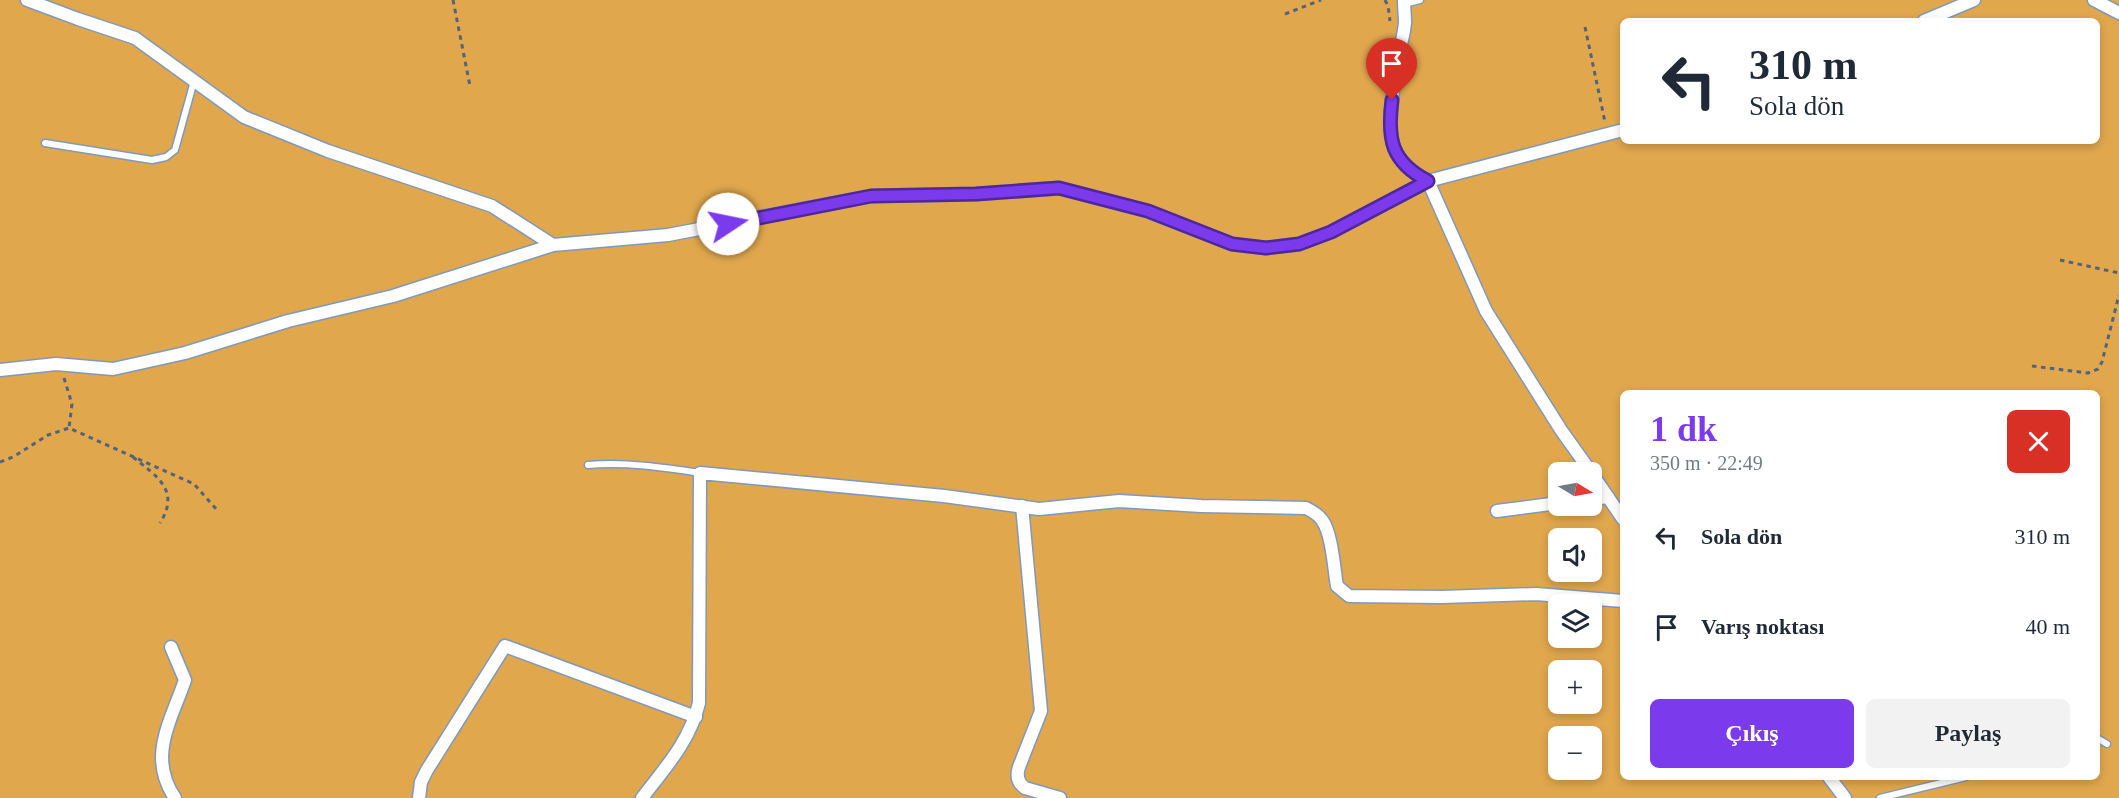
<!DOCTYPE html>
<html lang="tr">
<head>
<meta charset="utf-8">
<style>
  :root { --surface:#fff; --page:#f2f2f3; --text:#1f2937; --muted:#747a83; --accent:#7c3aed }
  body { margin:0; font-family:Georgia,serif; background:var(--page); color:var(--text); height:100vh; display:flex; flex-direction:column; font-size:22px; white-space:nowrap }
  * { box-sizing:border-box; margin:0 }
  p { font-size:20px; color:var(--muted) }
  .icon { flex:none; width:33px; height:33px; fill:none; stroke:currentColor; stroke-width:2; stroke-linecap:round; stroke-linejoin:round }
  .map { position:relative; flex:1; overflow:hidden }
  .side { position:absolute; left:1620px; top:390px; width:480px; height:390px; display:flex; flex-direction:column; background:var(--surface); border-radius:9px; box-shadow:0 3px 9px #0003 }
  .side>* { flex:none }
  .guide { position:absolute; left:1620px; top:18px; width:480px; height:126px; border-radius:9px; box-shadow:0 3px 9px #0003; background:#fff; color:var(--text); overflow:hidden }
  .needle { width:39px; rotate:100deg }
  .controls { position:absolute; left:1548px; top:462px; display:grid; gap:12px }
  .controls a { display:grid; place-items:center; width:54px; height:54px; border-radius:9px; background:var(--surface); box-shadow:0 3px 9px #0003; font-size:30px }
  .pin { position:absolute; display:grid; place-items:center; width:51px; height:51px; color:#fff; margin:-62px -26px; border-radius:50% 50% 50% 0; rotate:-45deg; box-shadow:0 0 6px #0007 }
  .pin .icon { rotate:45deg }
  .me { position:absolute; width:66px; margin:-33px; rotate:79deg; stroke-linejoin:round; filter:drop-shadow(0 0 4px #0008) }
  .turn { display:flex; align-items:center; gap:21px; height:126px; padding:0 30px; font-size:27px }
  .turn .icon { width:78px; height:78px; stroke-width:2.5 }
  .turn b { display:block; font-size:42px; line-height:51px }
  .round { display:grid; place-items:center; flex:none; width:63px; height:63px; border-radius:9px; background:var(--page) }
  .overview { display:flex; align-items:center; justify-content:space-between; height:102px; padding:0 30px }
  h1 { font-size:36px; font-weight:800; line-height:45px; color:var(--accent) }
  .action { display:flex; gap:12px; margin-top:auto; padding:12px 30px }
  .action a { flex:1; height:69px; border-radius:9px; background:var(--accent); color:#fff; font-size:24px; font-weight:800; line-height:69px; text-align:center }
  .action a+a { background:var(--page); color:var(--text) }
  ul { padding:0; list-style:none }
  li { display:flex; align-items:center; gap:18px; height:90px; padding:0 30px }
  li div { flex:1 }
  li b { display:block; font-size:22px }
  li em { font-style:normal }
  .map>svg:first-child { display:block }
  .green { fill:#e0a74d; fill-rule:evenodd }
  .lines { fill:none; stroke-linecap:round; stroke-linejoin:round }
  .service-casing { stroke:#7f99bc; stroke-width:9 }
  .minor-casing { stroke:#7f99bc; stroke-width:15 }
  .path { stroke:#53637b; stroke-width:3; stroke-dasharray:4.5 4.5; stroke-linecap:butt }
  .service { stroke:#fff; stroke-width:6 }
  .minor { stroke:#fff; stroke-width:12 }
  .route-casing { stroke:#51269a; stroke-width:15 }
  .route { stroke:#7c3aed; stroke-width:10 }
</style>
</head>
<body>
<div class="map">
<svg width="2119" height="798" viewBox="0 0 2119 798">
  <rect width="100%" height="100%" fill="#b0cbf0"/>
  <path class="green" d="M0,0H2119V798H0ZM1623,21H2097V141H1623ZM1623,393H2097V777H1623ZM1558,472H1592V506H1558ZM1558,538H1592V572H1558ZM1558,604H1592V638H1558ZM1558,670H1592V704H1558ZM1558,736H1592V770H1558Z"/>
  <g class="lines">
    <defs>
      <g id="service">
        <polyline points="1404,4 1420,0"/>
        <polyline points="45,143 152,160 166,157 175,150 194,81"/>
        <path d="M588,465C626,462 662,467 700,473"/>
        <polyline points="2097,738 2107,744"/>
        <polyline points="1880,798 1966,777"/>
      </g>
      <g id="minor">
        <polyline points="27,0 78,19 135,38 244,117 328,151 492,206 553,245"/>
        <path d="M1404,0C1404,8 1405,16 1405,23C1404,33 1401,45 1398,55C1395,70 1393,85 1392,100C1387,139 1391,162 1428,181L1486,311L1561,430L1591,472"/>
        <polyline points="2094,0 2119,13"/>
        <polyline points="1924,21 1974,0"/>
        <polyline points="0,370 56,364 113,369 185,353 288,321 393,296 553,245 668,235 871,196 976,194 1059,188 1147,211 1232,244 1266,248 1299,244 1331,232 1428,181 1623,130"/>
        <polyline points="1592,474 1623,519"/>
        <polyline points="1592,499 1608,497"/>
        <path d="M1022,506L1041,711L1019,767C1016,776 1018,783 1025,788L1060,798"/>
        <polyline points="1497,511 1558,503"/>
        <path d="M171,647L185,680C171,721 147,757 175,798"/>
        <polyline points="1829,777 1845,798"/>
        <polyline points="419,798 421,782 427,770 505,646 696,717"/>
        <path d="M642,798C665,768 690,741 699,703L700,473L944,496L1039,509L1119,501L1201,506L1306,508C1312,511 1318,514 1322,520C1332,533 1334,569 1337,586L1349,596L1442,597L1536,594L1623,601"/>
      </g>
    </defs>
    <use href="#service" class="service-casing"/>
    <use href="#minor" class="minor-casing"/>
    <g class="path">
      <polyline points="453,0 470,86"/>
      <polyline points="1385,0 1388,6 1390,21"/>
      <polyline points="1285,14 1321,0"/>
      <polyline points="1585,27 1605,122"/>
      <polyline points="2060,260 2119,273"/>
      <polyline points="2032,366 2088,373 2098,369 2102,362 2119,295"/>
      <polyline points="64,378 72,404 69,428"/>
      <path d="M133,457C156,476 181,490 160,523"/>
      <polyline points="0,462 13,457 48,435 69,428 194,484 217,510"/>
    </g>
    <use href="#service" class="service"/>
    <use href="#minor" class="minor"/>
  </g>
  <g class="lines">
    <defs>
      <path id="route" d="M728,224L871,196L976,194L1059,188L1148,211L1232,244L1266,248L1299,244L1331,232L1428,181C1391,162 1387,139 1392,100"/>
    </defs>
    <use href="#route" class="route-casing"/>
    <use href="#route" class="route"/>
  </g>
</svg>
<div class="controls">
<a><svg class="needle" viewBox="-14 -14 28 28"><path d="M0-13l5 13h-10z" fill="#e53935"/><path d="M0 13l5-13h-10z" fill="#747a83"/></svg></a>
<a><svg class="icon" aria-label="sound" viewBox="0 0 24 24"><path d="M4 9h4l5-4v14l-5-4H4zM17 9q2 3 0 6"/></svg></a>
<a><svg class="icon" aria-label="layers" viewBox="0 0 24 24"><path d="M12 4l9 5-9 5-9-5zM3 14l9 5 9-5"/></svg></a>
<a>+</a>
<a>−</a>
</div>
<div class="pin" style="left:1392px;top:100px;background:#d93025"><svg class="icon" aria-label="arrive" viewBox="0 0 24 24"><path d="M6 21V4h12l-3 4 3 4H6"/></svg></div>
<svg class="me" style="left:728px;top:224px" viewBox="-20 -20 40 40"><circle r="19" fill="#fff"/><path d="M0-13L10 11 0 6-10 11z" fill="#7c3aed"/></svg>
<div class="guide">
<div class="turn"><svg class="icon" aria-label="left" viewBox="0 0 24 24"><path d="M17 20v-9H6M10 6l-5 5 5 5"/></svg><div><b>310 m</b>Sola dön</div></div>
</div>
<section class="side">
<div class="overview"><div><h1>1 dk</h1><p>350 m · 22:49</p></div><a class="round" style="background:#d93025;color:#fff"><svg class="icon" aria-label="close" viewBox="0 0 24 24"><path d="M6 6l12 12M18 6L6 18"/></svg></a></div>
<ul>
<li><svg class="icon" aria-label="left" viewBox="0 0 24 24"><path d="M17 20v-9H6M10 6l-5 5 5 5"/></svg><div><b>Sola dön</b></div><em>310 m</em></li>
<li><svg class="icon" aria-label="arrive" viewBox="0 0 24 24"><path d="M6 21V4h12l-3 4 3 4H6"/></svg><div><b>Varış noktası</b></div><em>40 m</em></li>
</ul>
<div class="action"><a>Çıkış</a><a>Paylaş</a></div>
</section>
</div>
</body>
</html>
